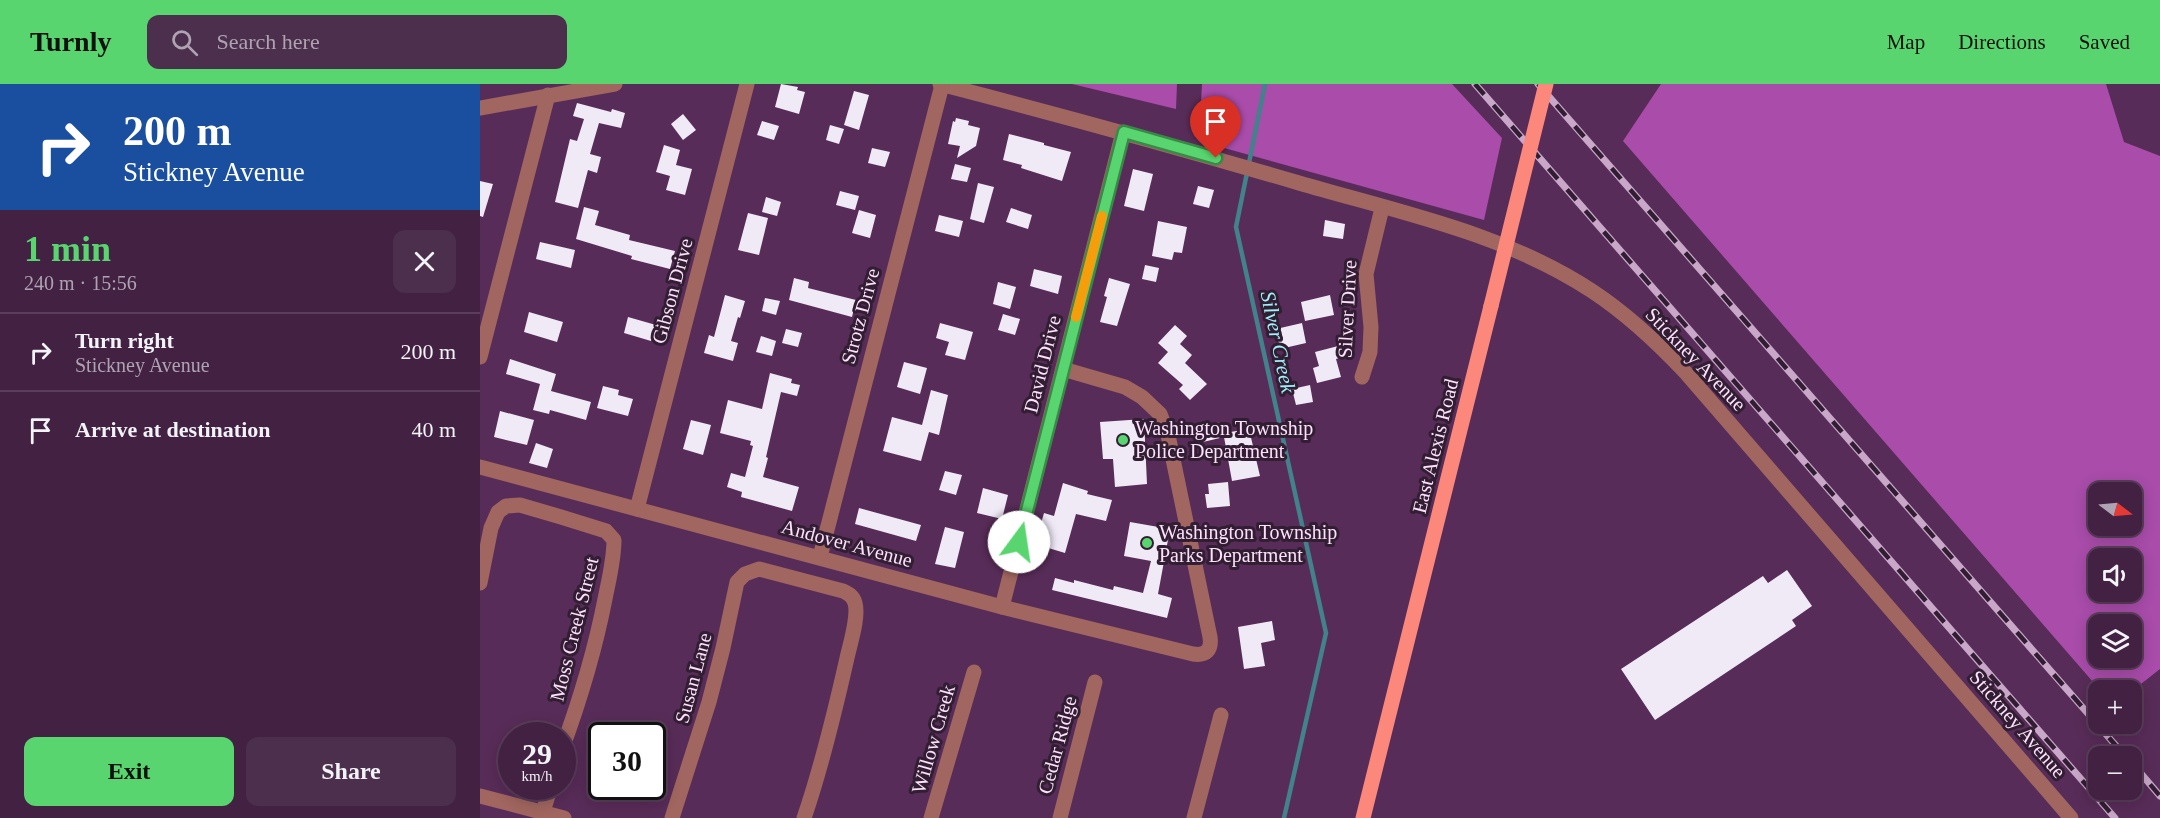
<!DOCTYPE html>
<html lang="en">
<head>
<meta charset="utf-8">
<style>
  :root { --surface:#422142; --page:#4c2e4d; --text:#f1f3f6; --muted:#aea3b2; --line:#5a3e5b; --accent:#58d56f }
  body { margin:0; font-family:"Times New Roman",serif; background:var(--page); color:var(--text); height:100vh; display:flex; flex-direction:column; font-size:22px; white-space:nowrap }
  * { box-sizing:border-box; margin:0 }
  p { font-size:20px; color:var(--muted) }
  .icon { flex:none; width:33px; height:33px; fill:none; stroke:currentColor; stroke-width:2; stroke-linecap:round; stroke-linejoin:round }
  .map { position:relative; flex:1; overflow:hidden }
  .drawer { display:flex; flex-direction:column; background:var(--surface); width:480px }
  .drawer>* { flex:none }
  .guide { background:#1a4fa0; color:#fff; overflow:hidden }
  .needle { width:39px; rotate:106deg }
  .buttons { position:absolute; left:1608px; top:398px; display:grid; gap:12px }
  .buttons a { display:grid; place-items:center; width:54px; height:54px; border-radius:12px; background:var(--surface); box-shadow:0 3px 15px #0003,0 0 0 2px var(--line); font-size:30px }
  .speed { position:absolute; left:18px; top:638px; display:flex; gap:12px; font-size:30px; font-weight:700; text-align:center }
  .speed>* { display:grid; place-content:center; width:78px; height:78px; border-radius:50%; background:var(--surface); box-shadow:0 3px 15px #0003,0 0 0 2px var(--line); line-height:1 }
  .speed small { font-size:15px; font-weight:400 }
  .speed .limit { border:3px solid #111; border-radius:9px; background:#fff; color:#111 }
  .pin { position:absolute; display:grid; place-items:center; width:51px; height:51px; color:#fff; margin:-62px -26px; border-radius:50% 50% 50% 0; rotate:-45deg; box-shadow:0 0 6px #0007 }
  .pin .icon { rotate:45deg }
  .me { position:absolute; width:66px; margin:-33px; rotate:14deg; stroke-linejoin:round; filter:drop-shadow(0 0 4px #0008) }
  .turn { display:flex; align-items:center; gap:21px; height:126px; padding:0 24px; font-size:27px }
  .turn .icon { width:78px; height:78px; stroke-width:2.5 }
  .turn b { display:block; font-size:42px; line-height:51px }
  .round { display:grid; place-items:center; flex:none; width:63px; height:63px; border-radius:12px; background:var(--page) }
  .overview { display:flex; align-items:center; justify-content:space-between; height:102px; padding:0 24px }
  h1 { font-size:36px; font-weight:700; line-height:45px; color:var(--accent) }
  .action { display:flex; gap:12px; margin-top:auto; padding:12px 24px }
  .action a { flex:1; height:69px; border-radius:12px; background:var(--accent); color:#111; font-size:24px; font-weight:700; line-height:69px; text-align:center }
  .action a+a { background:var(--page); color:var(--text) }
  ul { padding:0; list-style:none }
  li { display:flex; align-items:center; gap:18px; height:78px; padding:0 24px; border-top:2px solid var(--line) }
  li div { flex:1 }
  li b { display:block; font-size:22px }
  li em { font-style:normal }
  header { display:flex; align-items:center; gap:36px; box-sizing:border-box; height:84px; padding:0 30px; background:var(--accent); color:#111 }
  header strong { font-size:28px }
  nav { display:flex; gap:33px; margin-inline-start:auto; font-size:21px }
  .search { width:420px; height:54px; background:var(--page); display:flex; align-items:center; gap:15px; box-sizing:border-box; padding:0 21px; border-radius:12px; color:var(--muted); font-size:22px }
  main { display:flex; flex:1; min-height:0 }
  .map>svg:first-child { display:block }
  .forest { fill:#a94caa; fill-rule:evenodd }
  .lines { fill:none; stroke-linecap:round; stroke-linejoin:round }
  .stream { stroke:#41828b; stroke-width:4.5 }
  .building { fill:#f0eaf7 }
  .minor { stroke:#a0665f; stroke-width:15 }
  .major { stroke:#fc877b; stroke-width:15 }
  .rail-casing { stroke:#c8a7c8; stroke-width:7 }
  .rail { stroke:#321e32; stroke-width:4.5; stroke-dasharray:14; stroke-linecap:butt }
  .major-bridge { stroke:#fc877b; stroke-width:15 }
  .route-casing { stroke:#398a48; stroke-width:15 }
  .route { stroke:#58d56f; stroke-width:10 }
  .slow { stroke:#f59e0b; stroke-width:10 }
  .poi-dot { fill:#58d56f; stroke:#321e32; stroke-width:2 }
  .labels { text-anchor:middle; stroke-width:6; stroke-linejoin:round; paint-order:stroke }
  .street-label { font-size:20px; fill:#fde1fc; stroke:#321e32 }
  .poi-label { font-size:20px; fill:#fde1fc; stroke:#321e32; text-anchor:start }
  .water-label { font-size:21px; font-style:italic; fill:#a0f0fc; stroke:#321e32 }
</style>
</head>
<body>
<header>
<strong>Turnly</strong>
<div class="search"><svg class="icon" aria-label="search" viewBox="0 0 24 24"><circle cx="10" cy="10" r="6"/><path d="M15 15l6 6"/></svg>Search here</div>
<nav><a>Map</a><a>Directions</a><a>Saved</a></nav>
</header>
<main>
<section class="drawer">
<div class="guide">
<div class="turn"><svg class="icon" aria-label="right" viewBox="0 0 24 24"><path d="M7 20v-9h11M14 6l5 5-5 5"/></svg><div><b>200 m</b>Stickney Avenue</div></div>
</div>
<div class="overview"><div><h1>1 min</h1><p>240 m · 15:56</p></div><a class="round"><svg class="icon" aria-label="close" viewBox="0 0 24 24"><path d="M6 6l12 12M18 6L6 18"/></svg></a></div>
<ul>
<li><svg class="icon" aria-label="right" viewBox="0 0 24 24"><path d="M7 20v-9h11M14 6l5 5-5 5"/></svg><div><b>Turn right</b><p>Stickney Avenue</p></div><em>200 m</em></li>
<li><svg class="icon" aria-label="arrive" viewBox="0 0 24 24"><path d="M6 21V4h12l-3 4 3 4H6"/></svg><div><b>Arrive at destination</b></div><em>40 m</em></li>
</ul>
<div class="action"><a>Exit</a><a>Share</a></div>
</section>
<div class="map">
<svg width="1680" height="734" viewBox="0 0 1680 734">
  <rect width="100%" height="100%" fill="#582c58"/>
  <g class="forest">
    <polygon points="592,0 697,0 696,25"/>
    <polygon points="722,0 972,0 1022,54 1004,136 719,57"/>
    <path d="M1181,0H1626L1644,58L1680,72V585L1652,607L1620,606L1143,57ZM1618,408H1652V441H1618ZM1618,474H1652V507H1618ZM1618,540H1652V573H1618Z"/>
  </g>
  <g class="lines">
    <polyline class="stream" points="785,0 756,143 846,549 804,734"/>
  </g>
  <g class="building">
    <polygon points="301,0 318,3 317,6 325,8 319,30 295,23"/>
    <polygon points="374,7 389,11 379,46 364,41"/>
    <polygon points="97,19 131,28 132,25 145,29 141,44 119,39 110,70 121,73 117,89 108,86 98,124 75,118 90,55 97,57 104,35 93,32"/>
    <polygon points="203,30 216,46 203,56 191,40"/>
    <polygon points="476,34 489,37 488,41 500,44 496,62 477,74 480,62 468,60 473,37 475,38"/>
    <polygon points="282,37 299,42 294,56 277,51"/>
    <polygon points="350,41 364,45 359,60 346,56"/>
    <polygon points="529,50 564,59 564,61 591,68 582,97 541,84 542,81 523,76"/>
    <polygon points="184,61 200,66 196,81 212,85 205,111 186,106 190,92 176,88"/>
    <polygon points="392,64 410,68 405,83 388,79"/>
    <polygon points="475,80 491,84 487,98 471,95"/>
    <polygon points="653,85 673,90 664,127 644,122"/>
    <polygon points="0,97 13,100 3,133 0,132"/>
    <polygon points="498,99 514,103 504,139 490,135"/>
    <polygon points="718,102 734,106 729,124 713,120"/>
    <polygon points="360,107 379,112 375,126 356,121"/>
    <polygon points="286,113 301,118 297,132 282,128"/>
    <polygon points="104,123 119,127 115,141 150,151 149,156 195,167 190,185 151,175 152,172 96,155"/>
    <polygon points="531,124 552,131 548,145 526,138"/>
    <polygon points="379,126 396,131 390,154 372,149"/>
    <polygon points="268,129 288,134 279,171 258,166"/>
    <polygon points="459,131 483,137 479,153 455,147"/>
    <polygon points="845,136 865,140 863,155 843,152"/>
    <polygon points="678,137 707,143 702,169 694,168 692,176 672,172"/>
    <polygon points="60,158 95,166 91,184 56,175"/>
    <polygon points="665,181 679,184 676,198 662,195"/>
    <polygon points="554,185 582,192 578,210 550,202"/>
    <polygon points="314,194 329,198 328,204 376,216 372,233 309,216"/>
    <polygon points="629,194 650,200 637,242 620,238 627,213 624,212"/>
    <polygon points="518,198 536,203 530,225 513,220"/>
    <polygon points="245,211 265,217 260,234 258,233 251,257 258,259 253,277 224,269 229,251 234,253"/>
    <polygon points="850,211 854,231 825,237 821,218"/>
    <polygon points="285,214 300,217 296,231 282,227"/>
    <polygon points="49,228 83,238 77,258 44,248"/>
    <polygon points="523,230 540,235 535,251 518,246"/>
    <polygon points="148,233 176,241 171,257 144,249"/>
    <polygon points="460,239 493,248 485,276 465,271 469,258 456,254"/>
    <polygon points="822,239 826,259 800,265 796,245"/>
    <polygon points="695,241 707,252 700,260 712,271 705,279 727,300 710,316 699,305 703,301 678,279 688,268 678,259"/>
    <polygon points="306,245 322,249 318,263 302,259"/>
    <polygon points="281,252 296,257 292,272 276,268"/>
    <polygon points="862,261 865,272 856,275 861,293 837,299 833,284 839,282 835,268"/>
    <polygon points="30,275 76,290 71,307 111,318 106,336 70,326 69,330 53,326 60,300 26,290"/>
    <polygon points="424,278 447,284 440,310 417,303"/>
    <polygon points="290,289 312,295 311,299 320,301 317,312 301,308 286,373 288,374 283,393 319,403 312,427 261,413 262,408 247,403 251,389 265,393 273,362 270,361 271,357 240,349 248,316 282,325"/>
    <polygon points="830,301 833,318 816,321 812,305"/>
    <polygon points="123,302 139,306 138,311 153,315 148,332 117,324"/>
    <polygon points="451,306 468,311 459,351 449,348 441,377 403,367 412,333 442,341"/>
    <polygon points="20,327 54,336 47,361 14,353"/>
    <polygon points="664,335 667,400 635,403 633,375 623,375 620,338"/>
    <polygon points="211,336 231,341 223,371 203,365"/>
    <polygon points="742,338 744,349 769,345 780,392 752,397 744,353 723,358 720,342"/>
    <polygon points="56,359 73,365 67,384 49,379"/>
    <polygon points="465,387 482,391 476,411 459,406"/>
    <polygon points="748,398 750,422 727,424 725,410 729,410 728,400"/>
    <polygon points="583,399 608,407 607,410 632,416 626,437 596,430 585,469 555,460 564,429 574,432"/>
    <polygon points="503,404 528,411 522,435 497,429"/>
    <polygon points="379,424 441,441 436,457 375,440"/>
    <polygon points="650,438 690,445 678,510 692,514 687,534 572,506 575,494 594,499 594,496 633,506 634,502 663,509 671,477 644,472"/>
    <polygon points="465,443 484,448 475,484 455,480"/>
    <polygon points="1307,486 1332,522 1312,536 1316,542 1175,636 1141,585 1283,492 1288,499"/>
    <polygon points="792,537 795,556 781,559 785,582 764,585 758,543"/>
  </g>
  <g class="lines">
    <g class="minor">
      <path d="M460,0C580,31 700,64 819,99C918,128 1024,149 1112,207C1147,230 1178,259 1207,290L1591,734"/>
      <polyline points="0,24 135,0"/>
      <polyline points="0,273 68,11"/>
      <polyline points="882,293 890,268 891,243 886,190 902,124"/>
      <path d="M0,383L522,523L713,570C726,572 732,566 730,553L688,351L680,330L662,313L645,303L583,285"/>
      <polyline points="157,425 267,0"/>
      <polyline points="340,473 462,1"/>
      <path d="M0,499L11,444L18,428L26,422L40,421L81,433L126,447L134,456C134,476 129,495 125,515C115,566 100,616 82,665"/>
      <polyline points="522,523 643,48"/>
      <polyline points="0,712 84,734"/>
      <polyline points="61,734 71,702"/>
      <path d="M192,734L229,618L243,564L257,498L265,490L279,485L363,507C369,510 373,512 375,519C379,533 370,560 367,574C355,627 342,682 324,734"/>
      <polyline points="451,734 494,588"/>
      <polyline points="580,734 615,598"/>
      <polyline points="714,734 741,631"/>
    </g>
    <polyline class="major" points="883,734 1011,222"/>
    <defs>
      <g id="rail">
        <polyline points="995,0 1635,734"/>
        <polyline points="1058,0 1645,672"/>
        <polyline points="1652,679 1680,712"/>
      </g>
    </defs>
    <use href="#rail" class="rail-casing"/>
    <use href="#rail" class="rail"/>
    <polyline class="major-bridge" points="1011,222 1066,0"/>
  </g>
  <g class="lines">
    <defs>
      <polyline id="route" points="539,458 644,48 736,74"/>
    </defs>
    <use href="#route" class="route-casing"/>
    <use href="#route" class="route"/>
    <polyline class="slow" points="596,233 622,132"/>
  </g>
  <g class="poi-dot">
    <circle cx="643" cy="356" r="6"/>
    <circle cx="667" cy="459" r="6"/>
  </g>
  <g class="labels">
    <g class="street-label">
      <text transform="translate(192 207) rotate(-75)" y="7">Gibson Drive</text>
      <text transform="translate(867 225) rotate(-87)" y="7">Silver Drive</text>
      <text transform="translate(380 232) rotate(-75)" y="7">Strotz Drive</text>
      <text transform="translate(1216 275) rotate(46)" y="7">Stickney Avenue</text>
      <text transform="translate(562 280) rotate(-76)" y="7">David Drive</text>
      <text transform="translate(955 362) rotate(-76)" y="7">East Alexis Road</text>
      <text transform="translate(367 459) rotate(15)" y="7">Andover Avenue</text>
      <text transform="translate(94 545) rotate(-76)" y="7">Moss Creek Street</text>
      <text transform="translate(213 594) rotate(-75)" y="7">Susan Lane</text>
      <text transform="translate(1538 640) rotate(49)" y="7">Stickney Avenue</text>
      <text transform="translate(453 655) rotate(-74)" y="7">Willow Creek</text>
      <text transform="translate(577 661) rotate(-75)" y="7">Cedar Ridge</text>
    </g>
    <g class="poi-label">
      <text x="655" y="351">Washington Township<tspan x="655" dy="23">Police Department</tspan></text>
      <text x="679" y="455">Washington Township<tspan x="679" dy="23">Parks Department</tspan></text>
    </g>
    <g class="water-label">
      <text transform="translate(798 258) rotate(78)" y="7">Silver Creek</text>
    </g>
  </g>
</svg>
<div class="buttons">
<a><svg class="needle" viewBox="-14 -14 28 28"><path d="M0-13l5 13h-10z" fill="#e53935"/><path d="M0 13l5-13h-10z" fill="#aea3b2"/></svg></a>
<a><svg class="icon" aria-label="sound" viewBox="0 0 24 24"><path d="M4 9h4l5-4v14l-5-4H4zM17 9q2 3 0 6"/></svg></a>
<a><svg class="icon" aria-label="layers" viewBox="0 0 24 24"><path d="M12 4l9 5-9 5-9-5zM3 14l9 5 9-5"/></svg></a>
<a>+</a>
<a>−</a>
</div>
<div class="speed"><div>29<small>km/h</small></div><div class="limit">30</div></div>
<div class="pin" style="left:736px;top:74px;background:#d93025"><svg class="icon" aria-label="arrive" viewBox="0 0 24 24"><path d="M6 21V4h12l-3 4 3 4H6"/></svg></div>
<svg class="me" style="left:539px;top:458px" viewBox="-20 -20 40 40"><circle r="19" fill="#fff"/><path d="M0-13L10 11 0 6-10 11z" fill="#58d56f"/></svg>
</div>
</main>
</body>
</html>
